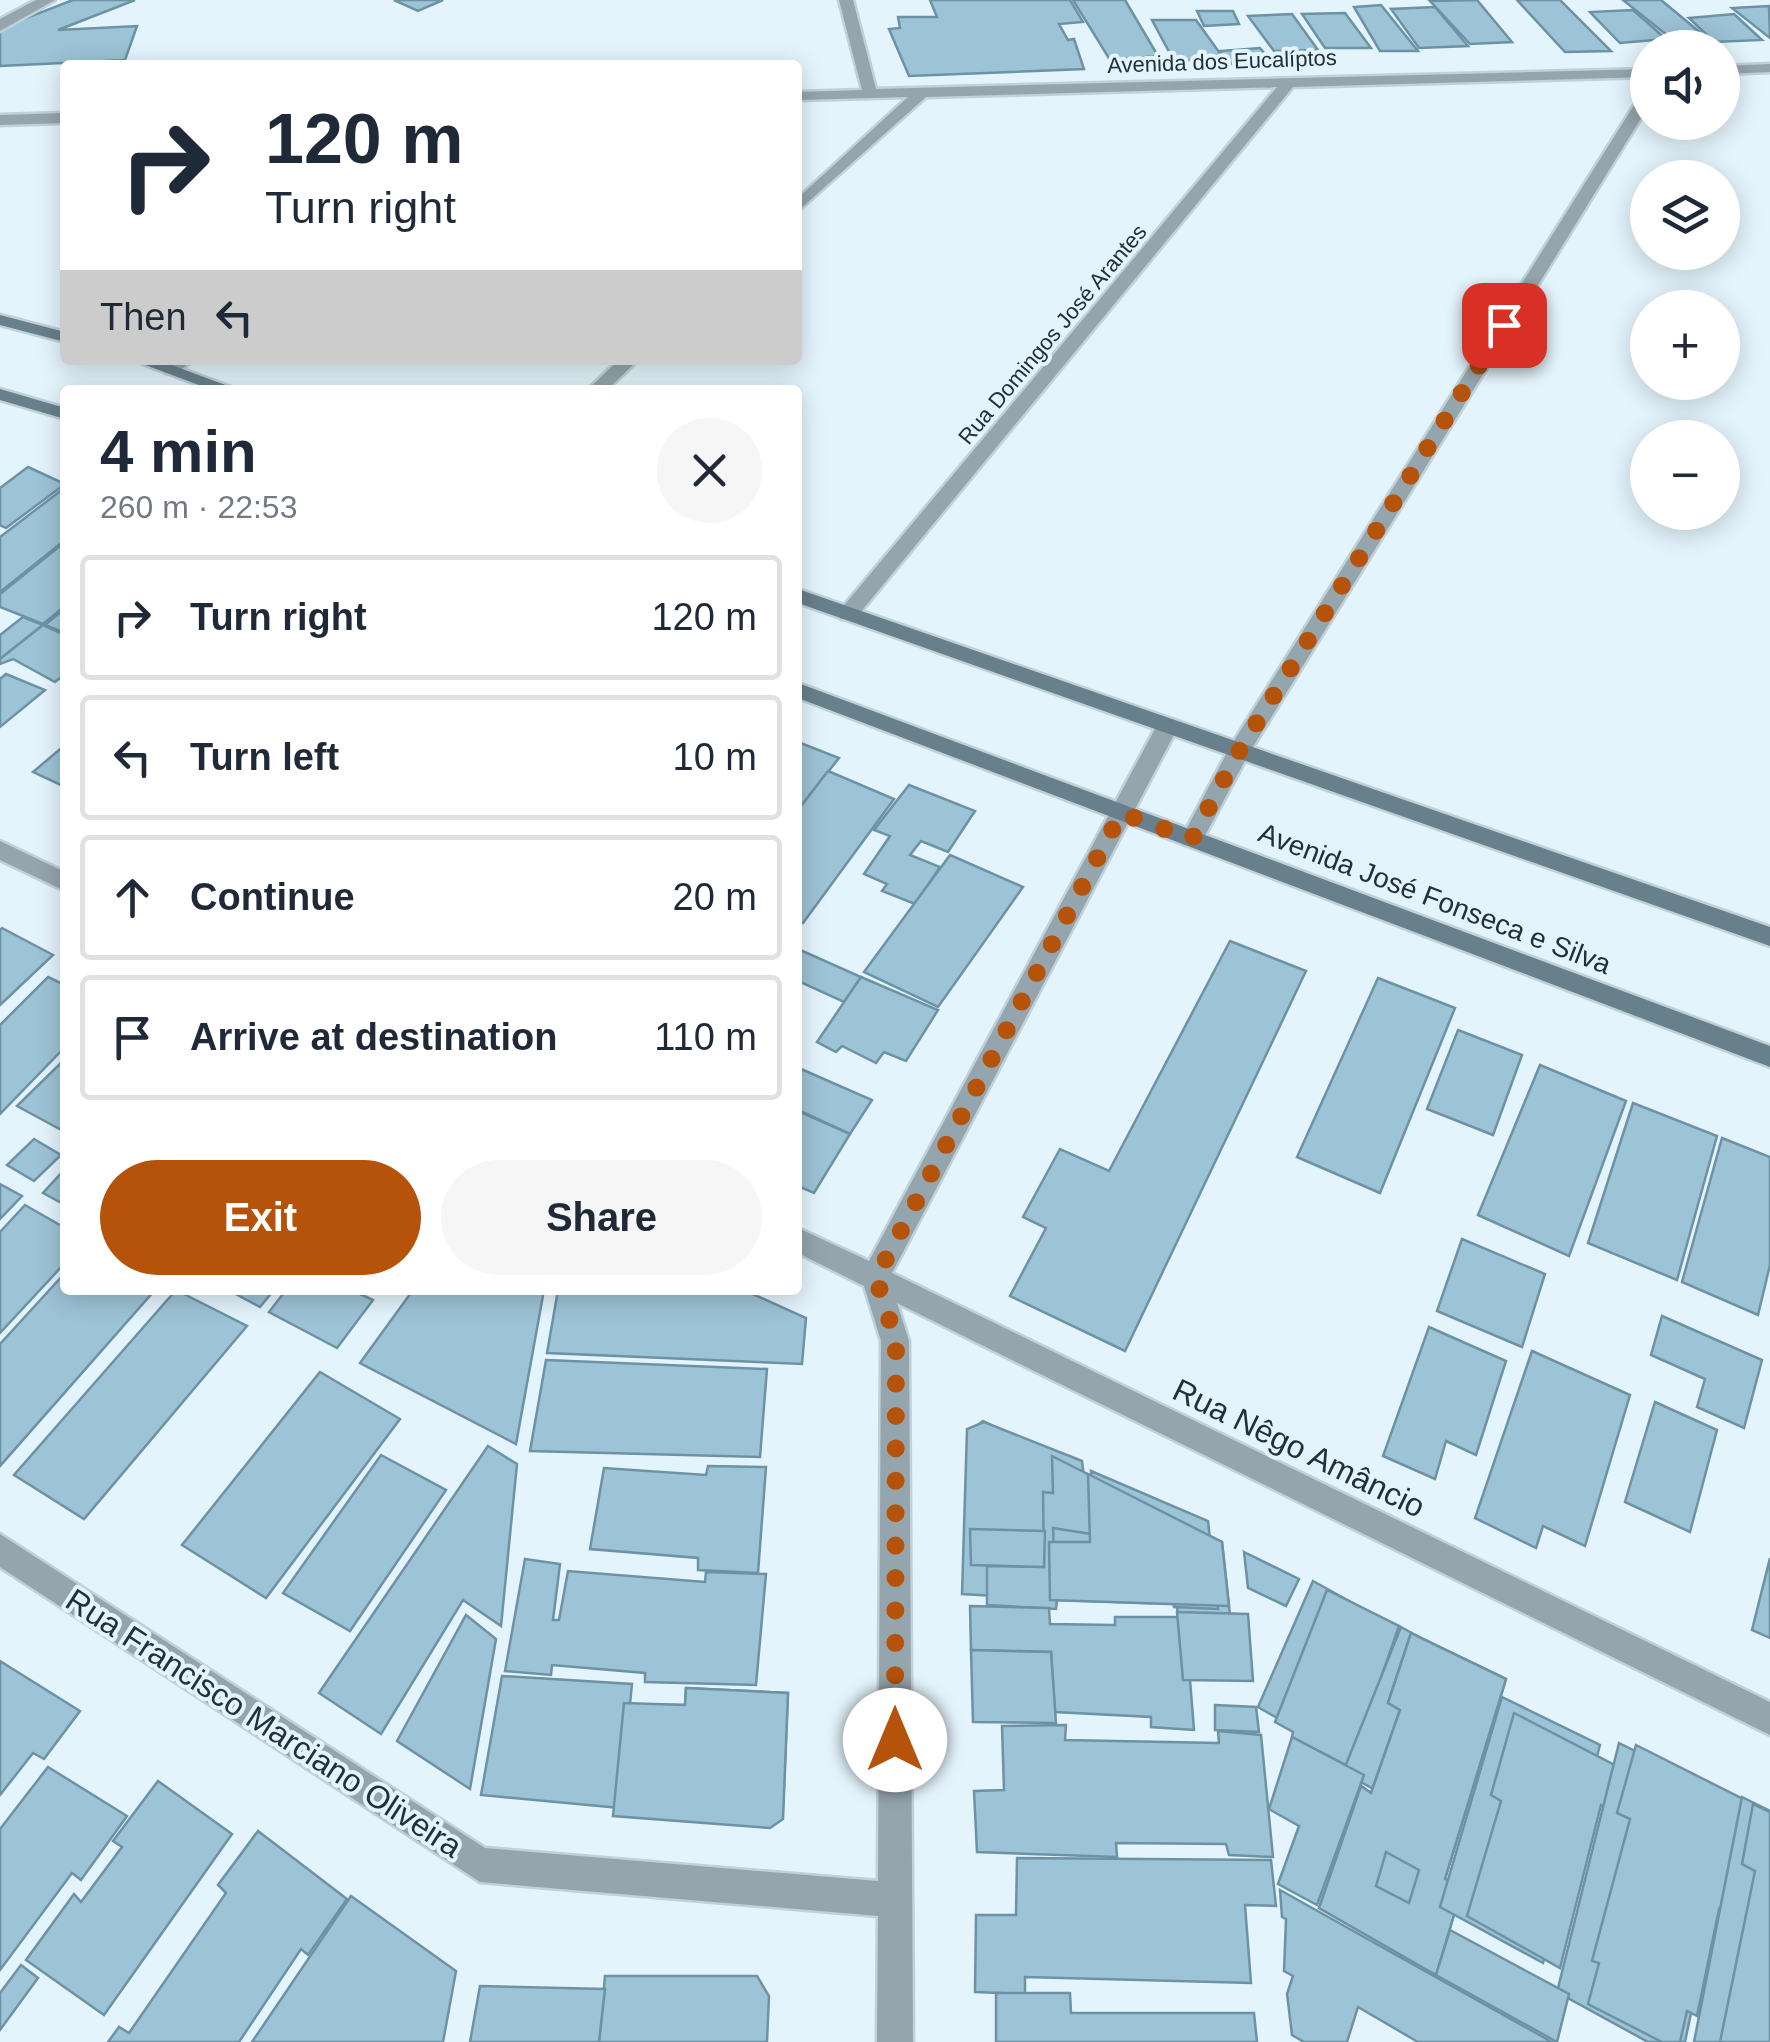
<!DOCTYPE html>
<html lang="en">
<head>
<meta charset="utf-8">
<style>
  :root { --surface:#fff; --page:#f6f6f7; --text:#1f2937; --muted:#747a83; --line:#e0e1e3; --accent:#b45309 }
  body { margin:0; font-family:Arial,sans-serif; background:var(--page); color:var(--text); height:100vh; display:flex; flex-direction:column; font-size:38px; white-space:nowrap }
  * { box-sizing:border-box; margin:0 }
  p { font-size:32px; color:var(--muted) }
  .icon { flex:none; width:55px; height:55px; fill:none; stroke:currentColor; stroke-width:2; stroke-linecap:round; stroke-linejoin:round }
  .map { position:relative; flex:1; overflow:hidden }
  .panel { position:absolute; left:60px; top:385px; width:742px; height:910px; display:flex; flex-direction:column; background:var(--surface); border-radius:10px; box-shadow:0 5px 25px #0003 }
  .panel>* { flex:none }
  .banner { position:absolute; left:60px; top:60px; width:742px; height:305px; border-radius:10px; box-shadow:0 5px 25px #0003; background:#fff; color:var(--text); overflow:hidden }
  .tools { position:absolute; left:1630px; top:30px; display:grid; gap:20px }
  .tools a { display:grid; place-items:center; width:110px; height:110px; border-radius:50%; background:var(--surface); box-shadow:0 5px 25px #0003; font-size:50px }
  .pin { position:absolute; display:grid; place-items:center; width:85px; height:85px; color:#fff; margin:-42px; border-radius:20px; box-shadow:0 5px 15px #0006 }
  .me { position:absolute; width:110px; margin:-55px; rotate:0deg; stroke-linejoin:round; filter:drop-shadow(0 0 8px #0008) }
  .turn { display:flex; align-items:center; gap:35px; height:210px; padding:0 40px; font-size:45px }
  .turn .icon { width:130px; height:130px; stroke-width:2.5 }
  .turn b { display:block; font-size:70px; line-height:85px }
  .then { display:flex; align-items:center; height:95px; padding:0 40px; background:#0003; gap:20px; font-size:38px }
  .round { display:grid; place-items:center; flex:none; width:105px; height:105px; border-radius:52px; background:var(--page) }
  .headline { display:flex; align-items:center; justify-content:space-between; height:170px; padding:0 40px }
  h1 { font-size:60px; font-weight:600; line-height:75px }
  .primary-button { display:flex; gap:20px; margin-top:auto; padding:20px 40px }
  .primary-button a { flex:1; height:115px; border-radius:60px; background:var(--accent); color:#fff; font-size:40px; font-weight:600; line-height:115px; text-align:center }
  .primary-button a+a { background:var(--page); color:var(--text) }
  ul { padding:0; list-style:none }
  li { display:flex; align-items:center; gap:30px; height:125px; margin:0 20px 15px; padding:0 20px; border:5px solid var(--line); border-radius:10px }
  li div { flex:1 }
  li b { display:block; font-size:38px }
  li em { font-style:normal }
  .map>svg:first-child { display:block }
  .building { fill:#9dc3d6; stroke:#6d92a4; stroke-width:2.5; fill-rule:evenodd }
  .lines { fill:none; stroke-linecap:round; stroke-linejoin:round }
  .service-casing { stroke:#c1d1d9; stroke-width:5 }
  .minor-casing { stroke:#c1d1d9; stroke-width:5 }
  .secondary-casing { stroke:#c1d1d9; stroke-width:5 }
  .service { fill:#95a5ad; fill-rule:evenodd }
  .minor { fill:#95a5ad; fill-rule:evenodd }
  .secondary { fill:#68808c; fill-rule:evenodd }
  .route { stroke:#b45309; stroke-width:18; stroke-dasharray:0 32.4 }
  .labels { text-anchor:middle; stroke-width:8; stroke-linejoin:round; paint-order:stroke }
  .far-street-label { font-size:22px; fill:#223139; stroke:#e4f4fc }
  .street-label { font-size:28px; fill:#223139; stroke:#e4f4fc }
  .near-street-label { font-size:32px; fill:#223139; stroke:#e4f4fc }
</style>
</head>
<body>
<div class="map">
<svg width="1770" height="2042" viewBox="0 0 1770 2042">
  <rect width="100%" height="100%" fill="#e4f4fc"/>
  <g class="building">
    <polygon points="73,0 135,0 58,30 137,26 125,60 0,66 0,28"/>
    <polygon points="394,0 443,0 418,11"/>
    <polygon points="930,0 1070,0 1083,22 1059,24 1068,40 1074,39 1084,69 909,76 889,29 900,28 898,17 937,17"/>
    <polygon points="1073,0 1125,0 1158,56 1110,60"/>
    <polygon points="1477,0 1512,42 1470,44 1430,1"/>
    <polygon points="1517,0 1560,0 1611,51 1565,52"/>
    <polygon points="1623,0 1661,0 1702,34 1668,36"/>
    <polygon points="1381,5 1418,51 1380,51 1354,7"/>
    <polygon points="1769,6 1770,38 1732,8"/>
    <polygon points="1435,7 1468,46 1419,48 1391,9"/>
    <polygon points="1633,10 1666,39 1620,43 1590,12"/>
    <polygon points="1197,11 1233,11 1239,24 1204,26"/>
    <polygon points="1345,13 1371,48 1325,48 1302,14"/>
    <polygon points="1292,14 1318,50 1274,51 1248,16"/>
    <polygon points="1734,14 1762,40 1714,42 1689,18"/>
    <polygon points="1152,20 1196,20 1224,59 1174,61"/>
    <polygon points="1260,48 1272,62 1229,64 1220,51"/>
    <polygon points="28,467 65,484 6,528 0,525 0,488"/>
    <polygon points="63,489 65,540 0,592 0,537"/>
    <polygon points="65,542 65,606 43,624 0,607 0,594"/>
    <polygon points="65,608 65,633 45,625"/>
    <polygon points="23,617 43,625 0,659 0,635"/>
    <polygon points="43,625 65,635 65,674 55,682 13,659 0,664 0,659"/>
    <polygon points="6,674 45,690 0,727 0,679"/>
    <polygon points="798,742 839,758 798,810"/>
    <polygon points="65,745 65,787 33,772"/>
    <polygon points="828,771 894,799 803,923 798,921 798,810"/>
    <polygon points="909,785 975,811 948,852 921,841 910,855 940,867 915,904 882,891 887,884 864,874 890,836 874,830"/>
    <polygon points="950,855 1023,887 938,1007 864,972"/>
    <polygon points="2,928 53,955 0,1005 0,930"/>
    <polygon points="1230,941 1306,971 1125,1351 1010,1296 1046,1228 1023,1217 1060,1149 1109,1171"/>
    <polygon points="798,949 861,977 844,1002 798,981"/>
    <polygon points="48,977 65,985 65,1047 0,1114 0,1025"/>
    <polygon points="861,977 938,1010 906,1061 884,1052 876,1063 842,1046 836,1052 817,1042"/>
    <polygon points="1378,978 1455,1008 1380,1193 1297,1157"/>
    <polygon points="1458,1030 1522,1055 1493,1135 1427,1109"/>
    <polygon points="65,1059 65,1132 17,1106"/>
    <polygon points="1540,1065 1626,1101 1569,1256 1478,1215"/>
    <polygon points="801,1069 872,1100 850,1134 798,1110 798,1075"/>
    <polygon points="1633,1103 1717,1136 1677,1280 1588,1243"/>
    <polygon points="798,1111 850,1134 814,1193 798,1186"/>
    <polygon points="1722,1138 1770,1157 1770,1265 1758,1315 1682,1282"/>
    <polygon points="34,1139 61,1155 34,1181 7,1165"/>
    <polygon points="65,1169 65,1205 43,1193"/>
    <polygon points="0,1184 22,1196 0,1219"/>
    <polygon points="25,1205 65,1228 65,1263 0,1333 0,1232"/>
    <polygon points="1462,1239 1545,1274 1522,1347 1437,1311"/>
    <polygon points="65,1273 65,1290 155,1290 0,1466 0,1344"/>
    <polygon points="176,1290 247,1326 84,1519 14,1475"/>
    <polygon points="228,1290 274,1290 260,1307"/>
    <polygon points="286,1290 352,1290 373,1300 337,1348 269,1312"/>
    <polygon points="413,1290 544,1290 516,1444 360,1363"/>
    <polygon points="558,1290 744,1290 806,1318 802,1364 547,1353"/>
    <polygon points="1662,1316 1762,1360 1744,1428 1697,1407 1705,1379 1651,1355"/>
    <polygon points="1429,1327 1506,1361 1476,1455 1446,1441 1435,1479 1383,1456"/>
    <polygon points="1532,1351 1630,1395 1585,1546 1543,1526 1536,1548 1475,1518"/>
    <polygon points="546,1360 767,1369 760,1457 530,1451"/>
    <polygon points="320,1372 400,1419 266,1598 182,1545"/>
    <polygon points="1655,1402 1717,1430 1690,1532 1625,1502"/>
    <polygon points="983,1421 1040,1450 1045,1531 970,1529 970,1431"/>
    <polygon points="984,1422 1082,1461 1090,1527 1047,1522 1049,1599 962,1594 967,1429"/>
    <polygon points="488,1446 517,1464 501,1626 463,1600 381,1734 319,1693"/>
    <polygon points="381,1455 446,1490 350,1631 283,1593"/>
    <polygon points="1052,1456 1222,1542 1230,1615 1178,1613 1176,1604 1057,1600 1056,1609 987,1605 987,1566 1044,1567 1043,1492 1053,1493"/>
    <polygon points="708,1466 766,1467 758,1573 698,1570 698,1558 590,1549 604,1468 706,1475"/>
    <polygon points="1091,1471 1208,1521 1218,1609 1174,1607 1172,1594 1056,1597 1053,1528 1097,1535"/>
    <polygon points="1088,1474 1222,1542 1229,1606 1050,1600 1049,1542 1090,1542"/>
    <polygon points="970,1529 1045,1531 1044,1567 971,1565"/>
    <polygon points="1244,1552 1299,1579 1286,1606 1248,1588"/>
    <polygon points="1770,1558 1770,1638 1752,1630"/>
    <polygon points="525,1559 560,1564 553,1620 559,1620 568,1571 705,1582 706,1572 766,1574 756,1685 645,1682 645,1673 552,1665 551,1675 505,1671"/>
    <polygon points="1313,1581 1389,1623 1336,1752 1258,1707"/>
    <polygon points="1327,1590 1399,1626 1350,1767 1292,1737 1293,1732 1275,1722"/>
    <polygon points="970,1606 1049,1608 1050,1624 1115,1625 1115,1617 1185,1617 1194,1730 1151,1727 1151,1717 1055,1712 1051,1652 971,1650"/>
    <polygon points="1177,1612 1248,1614 1253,1681 1183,1680"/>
    <polygon points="466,1615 496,1639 470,1789 397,1741"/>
    <polygon points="1401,1627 1455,1657 1442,1695 1486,1718 1450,1832 1343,1772"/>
    <path d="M1411,1633L1506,1679L1445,1879L1462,1888L1436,1975L1319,1908L1361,1786L1371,1793L1400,1710L1388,1703ZM1386,1852L1419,1870L1409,1903L1376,1886Z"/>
    <polygon points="1411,1633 1506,1679 1445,1879 1462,1888 1436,1975 1319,1908 1361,1786 1371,1793 1400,1710 1388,1703"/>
    <polygon points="971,1650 1051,1652 1056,1723 973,1722"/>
    <polygon points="0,1661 80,1711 44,1759 33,1753 0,1795"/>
    <polygon points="502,1676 632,1684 630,1704 685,1705 686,1688 788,1693 783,1809 770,1822 481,1795"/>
    <polygon points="686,1688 788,1693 783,1819 770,1828 613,1816 624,1703 685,1705"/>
    <polygon points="1502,1697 1600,1745 1543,1963 1440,1907"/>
    <polygon points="1215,1705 1256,1707 1259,1732 1215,1730"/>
    <polygon points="1514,1713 1628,1772 1617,1813 1601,1805 1560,1968 1467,1916 1501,1801 1491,1795"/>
    <polygon points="1066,1725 1065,1740 1219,1743 1218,1731 1261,1735 1273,1857 1229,1855 1226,1844 1116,1843 1117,1857 977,1852 974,1791 1004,1790 1002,1726"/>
    <polygon points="1292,1737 1364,1775 1317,1905 1278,1884 1299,1826 1269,1809"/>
    <polygon points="1619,1743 1735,1801 1685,2042 1648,2042 1557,1992"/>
    <polygon points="1636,1745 1753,1804 1731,1915 1719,1909 1697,2016 1687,2011 1680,2042 1662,2042 1588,2004 1599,1963 1592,1961 1630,1819 1617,1813"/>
    <polygon points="48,1767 127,1816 81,1880 72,1873 0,1970 0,1829"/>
    <polygon points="158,1781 232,1834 104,2015 26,1960 74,1894 81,1902 122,1847 113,1841"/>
    <polygon points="1742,1797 1770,1811 1770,2042 1694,2042"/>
    <polygon points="1753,1804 1770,1812 1770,2042 1720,2042 1755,1871 1742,1864"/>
    <polygon points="258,1831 347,1899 308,1955 301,1949 239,2042 108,2042 119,2027 129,2033 226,1893 218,1885"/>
    <polygon points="1386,1852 1419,1870 1409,1903 1376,1886"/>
    <polygon points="1017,1858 1271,1860 1276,1906 1245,1905 1251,1983 1025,1977 1025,1994 975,1992 976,1915 1016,1915"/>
    <polygon points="1280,1890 1552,2042 1418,2042 1358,2007 1347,2042 1304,2042 1292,2035 1287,1994 1293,1976 1284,1971 1286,1919 1282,1917"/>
    <polygon points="351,1896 456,1971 443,2042 252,2042"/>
    <polygon points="1450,1930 1569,1994 1557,2042 1436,1975"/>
    <polygon points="21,1965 38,1978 0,2030 0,1993"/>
    <polygon points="605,1976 757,1976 769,1996 767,2042 599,2042"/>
    <polygon points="480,1986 605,1989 599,2042 470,2042"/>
    <polygon points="996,1993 1070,1993 1071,2013 1254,2013 1257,2042 996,2042"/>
  </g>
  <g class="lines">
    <defs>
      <polygon id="service" points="36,0 55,0 0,31 0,19"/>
      <g id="minor">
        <polygon points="839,0 853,0 876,89 1648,69 1648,77 1293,87 855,619 841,619 838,614 841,609 1277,87 926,97 798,211 798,198 908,97 798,100 798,92 862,90"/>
        <polygon points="1770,64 1770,72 1722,74 1722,66"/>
        <polygon points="1648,90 1648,107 1248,755 1200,845 1184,845 1181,839 1230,747 1641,94"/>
        <polygon points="65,113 65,123 0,125 0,115"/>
        <polygon points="172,360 193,360 177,373 165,373 162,369"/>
        <polygon points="619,360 638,360 607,390 587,390"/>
        <polygon points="1167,719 1178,727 892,1273 1770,1702 1770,1735 897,1303 909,1341 913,2042 877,2042 878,1916 480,1882 0,1567 0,1534 485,1848 878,1881 881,1341 864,1286 798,1253 798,1228 869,1261 1156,727"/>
        <polygon points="0,841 65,872 65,891 0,860"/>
      </g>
      <g id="secondary">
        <polygon points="0,315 65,332 65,342 0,325"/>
        <polygon points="132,360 158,360 239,390 212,390"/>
        <polygon points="0,389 65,408 65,419 0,400"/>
        <polygon points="798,589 1770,927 1770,946 798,603"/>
        <polygon points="798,683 1770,1046 1770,1067 798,698"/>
      </g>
    </defs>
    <use href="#service" class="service-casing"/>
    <use href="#minor" class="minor-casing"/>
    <use href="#secondary" class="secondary-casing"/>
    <use href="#service" class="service"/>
    <use href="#minor" class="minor"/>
    <use href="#secondary" class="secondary"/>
  </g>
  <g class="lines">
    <polyline class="route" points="895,1740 896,1341 876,1278 1121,813 1192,839 1238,753 1504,325"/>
  </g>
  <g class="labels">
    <g class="far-street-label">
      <text transform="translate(1222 61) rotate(-2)" y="8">Avenida dos Eucalíptos</text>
      <text transform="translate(1052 334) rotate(-50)" y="8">Rua Domingos José Arantes</text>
    </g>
    <g class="street-label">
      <text transform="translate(1435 898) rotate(21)" y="10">Avenida José Fonseca e Silva</text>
    </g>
    <g class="near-street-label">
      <text transform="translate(1299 1448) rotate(26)" y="11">Rua Nêgo Amâncio</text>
      <text transform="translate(264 1723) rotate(33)" y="11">Rua Francisco Marciano Oliveira</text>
    </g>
  </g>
</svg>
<div class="tools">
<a><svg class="icon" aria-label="sound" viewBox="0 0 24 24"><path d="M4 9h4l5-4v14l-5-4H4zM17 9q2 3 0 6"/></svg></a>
<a><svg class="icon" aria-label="layers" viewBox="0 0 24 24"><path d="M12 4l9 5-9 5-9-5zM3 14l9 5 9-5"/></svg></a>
<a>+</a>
<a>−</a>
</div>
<div class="pin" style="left:1504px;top:325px;background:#d93025"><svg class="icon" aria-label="arrive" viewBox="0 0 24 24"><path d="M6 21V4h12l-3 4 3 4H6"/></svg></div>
<svg class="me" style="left:895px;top:1740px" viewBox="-20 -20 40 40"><circle r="19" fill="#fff"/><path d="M0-13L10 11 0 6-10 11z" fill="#b45309"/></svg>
<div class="banner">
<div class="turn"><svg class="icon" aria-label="right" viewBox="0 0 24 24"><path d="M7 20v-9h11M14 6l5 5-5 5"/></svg><div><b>120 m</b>Turn right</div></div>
<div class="then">Then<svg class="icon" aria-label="left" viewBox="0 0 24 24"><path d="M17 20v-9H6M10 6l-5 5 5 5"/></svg></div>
</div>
<section class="panel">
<div class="headline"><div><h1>4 min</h1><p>260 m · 22:53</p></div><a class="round"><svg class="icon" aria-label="close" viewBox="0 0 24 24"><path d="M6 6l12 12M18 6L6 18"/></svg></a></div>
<ul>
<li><svg class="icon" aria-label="right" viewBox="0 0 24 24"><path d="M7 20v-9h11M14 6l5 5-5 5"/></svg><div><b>Turn right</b></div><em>120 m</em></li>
<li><svg class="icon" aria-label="left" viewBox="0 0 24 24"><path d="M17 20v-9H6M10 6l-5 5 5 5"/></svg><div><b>Turn left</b></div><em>10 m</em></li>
<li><svg class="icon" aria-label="ahead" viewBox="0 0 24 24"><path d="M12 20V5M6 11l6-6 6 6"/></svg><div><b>Continue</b></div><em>20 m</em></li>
<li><svg class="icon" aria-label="arrive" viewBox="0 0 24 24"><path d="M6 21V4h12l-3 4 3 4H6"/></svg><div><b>Arrive at destination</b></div><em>110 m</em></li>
</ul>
<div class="primary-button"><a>Exit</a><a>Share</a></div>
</section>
</div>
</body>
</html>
